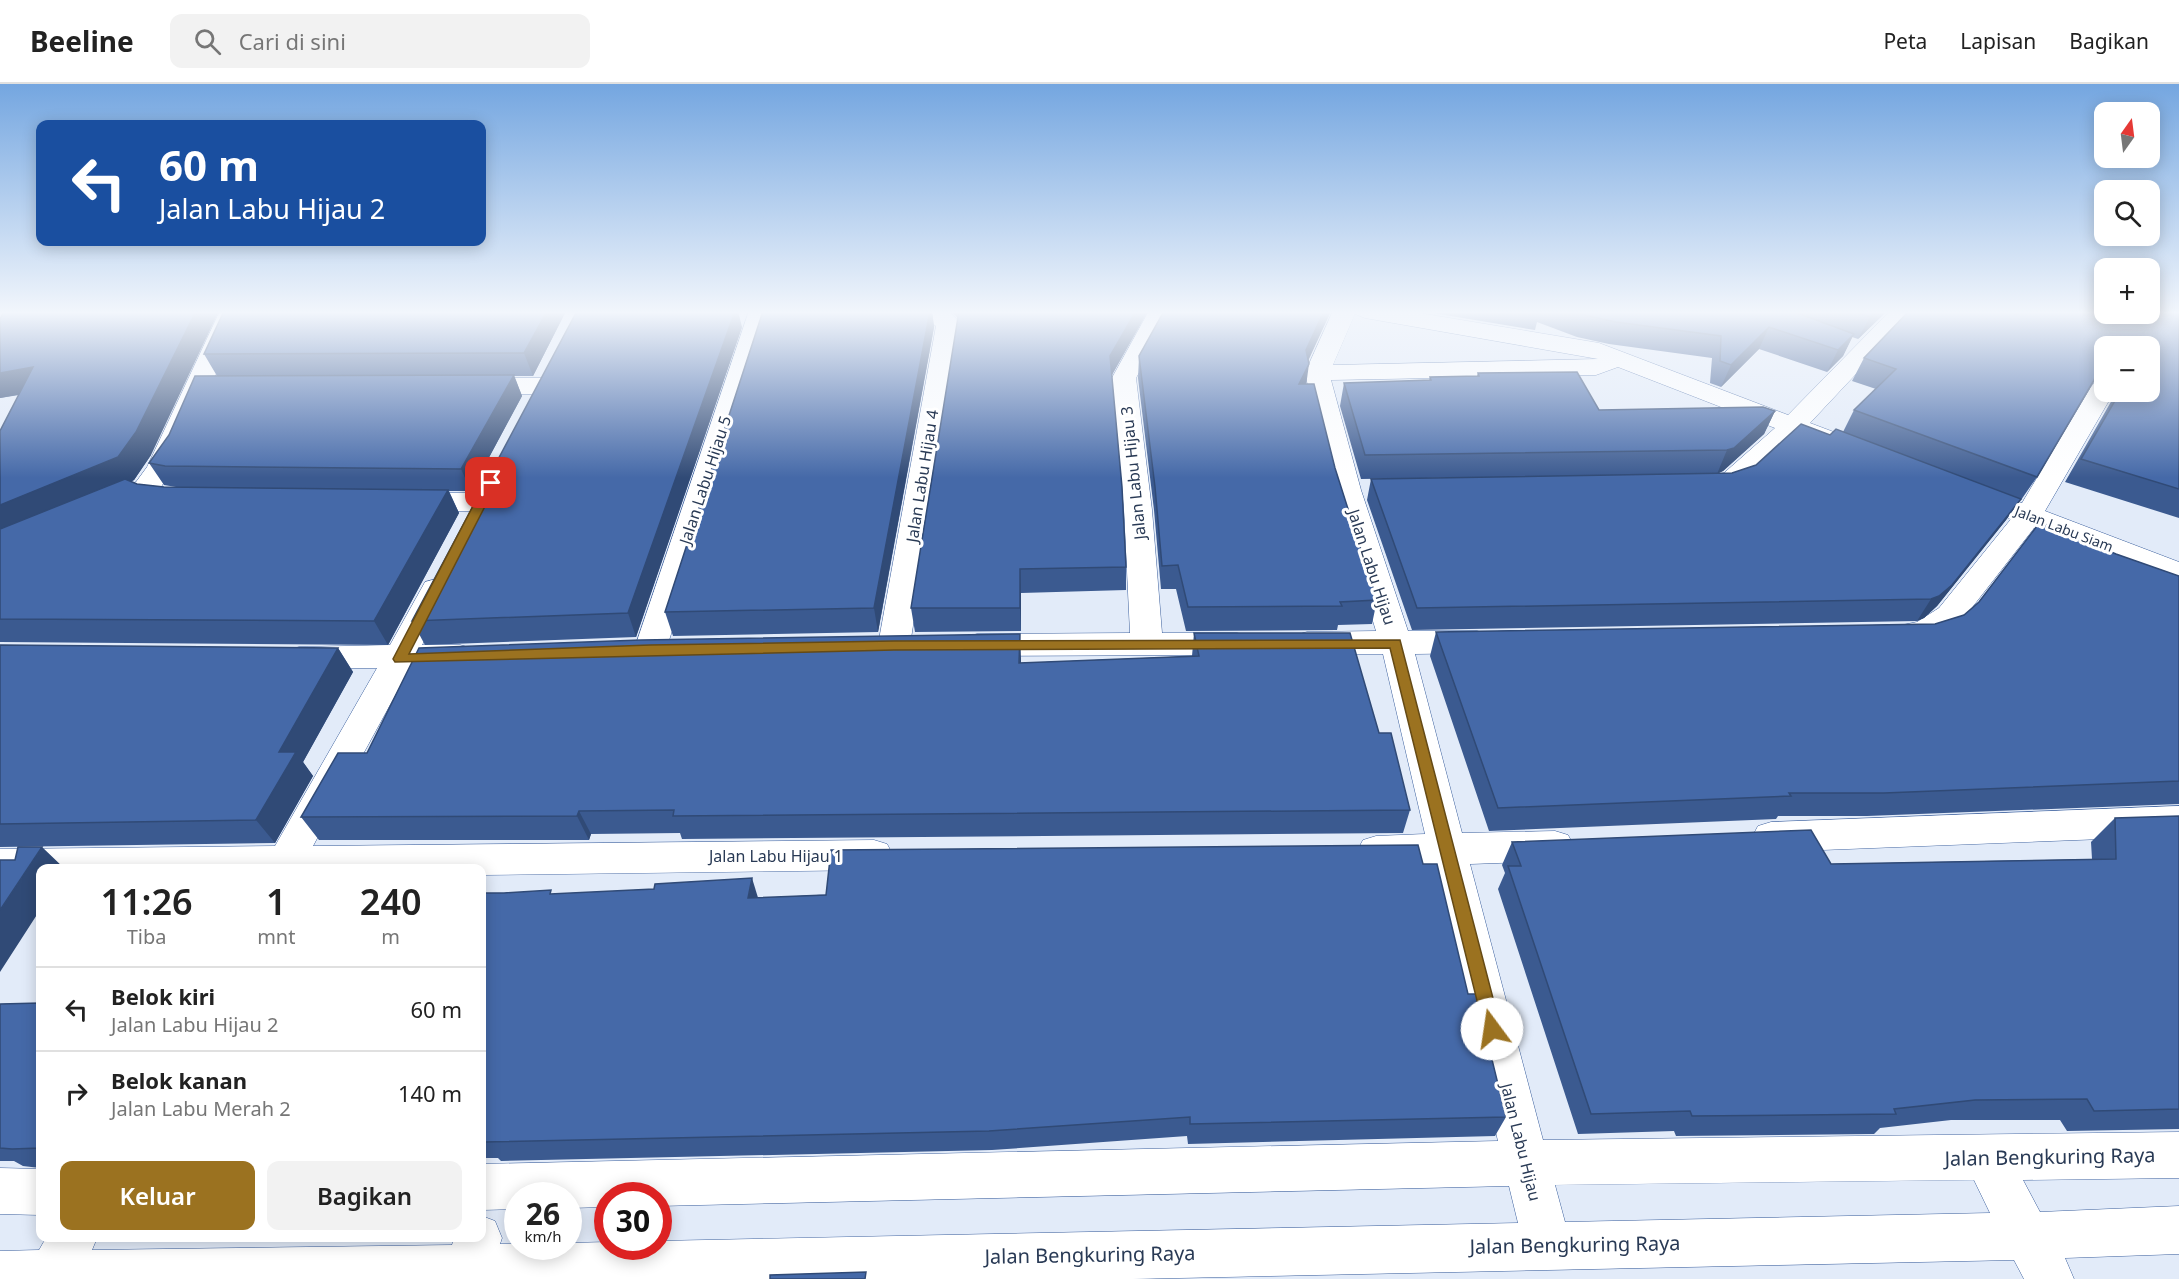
<!DOCTYPE html>
<html lang="id">
<head>
<meta charset="utf-8">
<style>
  :root { --surface:#fff; --page:#f2f2f2; --text:#222; --muted:#767676; --line:#e0e0e0; --accent:#9b7220 }
  body { margin:0; font-family:"Noto Sans",sans-serif; background:var(--page); color:var(--text); height:100vh; display:flex; flex-direction:column; font-size:22px; white-space:nowrap }
  * { box-sizing:border-box; margin:0 }
  p { font-size:20px; color:var(--muted) }
  .icon { flex:none; width:33px; height:33px; fill:none; stroke:currentColor; stroke-width:2; stroke-linecap:round; stroke-linejoin:round }
  .map { position:relative; flex:1; overflow:hidden }
  .details { position:absolute; left:36px; top:780px; width:450px; height:378px; display:flex; flex-direction:column; background:var(--surface); border-radius:12px; box-shadow:0 3px 15px #0003 }
  .details>* { flex:none }
  .banner { position:absolute; left:36px; top:36px; width:450px; height:126px; border-radius:12px; box-shadow:0 3px 15px #0003; background:#1a4fa0; color:#fff; overflow:hidden }
  .needle { width:39px; rotate:14deg }
  .buttons { position:absolute; left:2094px; top:18px; display:grid; gap:12px }
  .buttons a { display:grid; place-items:center; width:66px; height:66px; border-radius:12px; background:var(--surface); box-shadow:0 3px 15px #0003; font-size:30px }
  .speed { position:absolute; left:504px; top:1098px; display:flex; gap:12px; font-size:30px; font-weight:700; text-align:center }
  .speed>* { display:grid; place-content:center; width:78px; height:78px; border-radius:50%; background:var(--surface); box-shadow:0 3px 15px #0003; line-height:1 }
  .speed small { font-size:15px; font-weight:400 }
  .speed .limit { border:9px solid #d22; background:#fff; color:#111 }
  .pin { position:absolute; display:grid; place-items:center; width:51px; height:51px; color:#fff; margin:-26px; border-radius:12px; box-shadow:0 3px 9px #0006 }
  .me { position:absolute; width:66px; margin:-33px; rotate:346deg; stroke-linejoin:round; filter:drop-shadow(0 0 4px #0008) }
  .turn { display:flex; align-items:center; gap:21px; height:126px; padding:0 24px; font-size:27px }
  .turn .icon { width:78px; height:78px; stroke-width:2.5 }
  .turn b { display:block; font-size:42px; line-height:51px }
  .eta { display:flex; justify-content:space-evenly; align-items:center; height:102px; text-align:center }
  .eta b { font-size:36px; font-weight:600; line-height:42px }
  .action { display:flex; gap:12px; margin-top:auto; padding:12px 24px }
  .action a { flex:1; height:69px; border-radius:12px; background:var(--accent); color:#fff; font-size:24px; font-weight:600; line-height:69px; text-align:center }
  .action a+a { background:var(--page); color:var(--text) }
  ul { padding:0; list-style:none }
  li { display:flex; align-items:center; gap:18px; height:84px; padding:0 24px; border-top:2px solid var(--line) }
  li div { flex:1 }
  li b { display:block; font-size:22px }
  li em { font-style:normal }
  header { display:flex; align-items:center; gap:36px; box-sizing:border-box; height:84px; padding:0 30px; background:var(--surface); border-bottom:2px solid var(--line) }
  header strong { font-size:28px }
  nav { display:flex; gap:33px; margin-inline-start:auto; font-size:21px }
  .search { width:420px; height:54px; background:var(--page); display:flex; align-items:center; gap:15px; box-sizing:border-box; padding:0 21px; border-radius:12px; color:var(--muted); font-size:22px }
  .map>svg:first-child { display:block }
  .lines { fill:none; stroke-linecap:round; stroke-linejoin:round }
  .minor-casing { stroke:#3c609e; stroke-width:1 }
  .minor { fill:#fff; fill-rule:evenodd }
  .wall { fill:#3b5a90 }
  .shaded-wall { fill:#304a76 }
  .building { fill:#4569a8; stroke:#304a76; stroke-width:1.5 }
  .route { fill:#9b7220; stroke:#654a15; stroke-width:1.5 }
  .labels { text-anchor:middle; stroke-width:6; stroke-linejoin:round; paint-order:stroke }
  .far-street-label { font-size:14px; fill:#293a55; stroke:#fff }
  .street-label { font-size:16px; fill:#293a55; stroke:#fff }
  .near-street-label { font-size:20px; fill:#293a55; stroke:#fff }
</style>
</head>
<body>
<header>
<strong>Beeline</strong>
<div class="search"><svg class="icon" aria-label="search" viewBox="0 0 24 24"><circle cx="10" cy="10" r="6"/><path d="M15 15l6 6"/></svg>Cari di sini</div>
<nav><a>Peta</a><a>Lapisan</a><a>Bagikan</a></nav>
</header>
<div class="map">
<svg width="2179" height="1195" viewBox="0 0 2179 1195">
  <rect width="100%" height="100%" fill="#e2ebf9"/>
  <g class="lines">
    <defs>
      <g id="minor">
        <polygon points="220,227 244,227 174,384 156,410 117,427 107,430 97,427 93,421 97,415 136,398 147,383"/>
        <polygon points="749,227 773,227 666,566 661,574 650,577 639,574 634,566"/>
        <polygon points="925,227 949,227 960,239 910,561 905,569 894,572 883,569 878,561 936,242 932,239"/>
        <polygon points="1149,227 1173,227 1136,294 1152,426 1162,549 1237,549 1248,552 1253,560 1248,568 1237,571 977,572 966,569 961,561 966,553 977,550 1130,549 1124,426 1112,294"/>
        <path d="M1333,227H1407L1599,259L1788,331L1890,227H1915L1810,339L1847,353L1851,359L1847,365L1838,367L1796,352C1769,378 1739,419 1696,408L1692,402L1696,396L1724,389L1775,344L1618,283L1596,291L1331,296L1361,406L1408,547H1477L1488,550L1493,558L1488,566L1477,569L1415,570L1462,749L1555,747L1568,751L1574,762L1568,773L1555,777L1470,780L1543,1056L2179,1048V1094L2023,1096L2040,1128L2179,1122V1170L2065,1174L2074,1195H2024L2014,1176L1133,1195H0V1167L39,1166L46,1154H97L92,1166L452,1161L454,1154H482V1132L495,1137L502,1154L500,1160H518V1162H568V1159L608,1158V1162H658V1157L1518,1139L1509,1102L658,1122V1112H608V1123L568,1124V1112H518V1125L482,1126V1080L1498,1057L1433,781L1376,782L1363,778L1357,767L1363,756L1376,752L1425,750L1383,570H1307L1296,567L1291,559L1296,551L1307,548L1376,547L1333,406L1305,289ZM1355,230L1365,234L1598,275L1333,281ZM1974,1096L1990,1129L1565,1138L1555,1101Z"/>
        <polygon points="473,294 543,294 552,297 556,302 552,307 543,310 473,310 464,307 460,302 464,297"/>
        <path d="M2104,295V308H2114L2045,427L2179,478V499L2034,444L1956,544C1938,557 1914,565 1893,559L1888,551L1893,543L1917,538L1939,524L2011,435L2000,430L1996,424L2000,418L2010,415L2022,419L2091,303L2095,298Z"/>
        <polygon points="411,409 481,409 491,412 495,418 491,424 481,427 411,427 401,424 397,418 401,412"/>
        <polygon points="436,495 447,498 451,505 422,561 460,561 471,564 476,572 471,580 460,583 410,584 313,762 874,756 887,760 893,771 887,782 874,786 482,791 482,784 40,784 40,796 0,797 0,765 275,762 377,584 299,585 288,582 283,574 288,566 299,563 390,561 425,498"/>
        <polygon points="2179,722 2179,752 1771,768 1758,764 1752,753 1758,742 1771,738"/>
        <polygon points="0,1084 40,1085 40,1131 0,1130"/>
      </g>
    </defs>
    <use href="#minor" class="minor-casing"/>
    <use href="#minor" class="minor"/>
  </g>
  <g class="wall">
    <polygon points="566,227 533,292 514,292 522,312 471,407 449,407 459,429 388,561 0,558 0,347 19,311 0,314 0,235 151,371 134,396 131,398 137,400 164,403 176,403 164,401 149,379 217,292 204,270"/>
    <polygon points="763,227 932,227 934,243 878,548 673,552 665,528"/>
    <polygon points="951,227 1148,227 1112,291 1126,483 1126,506 1021,509 1021,547 915,548 911,524 958,234"/>
    <polygon points="1164,227 1331,227 1308,276 1306,300 1335,384 1377,516 1372,540 1338,541 1337,546 1186,547 1176,505 1161,505 1154,426 1138,294 1139,272"/>
    <polygon points="1421,227 1887,227 1858,255 1852,253 1843,272 1827,288 1759,265 1721,303 1710,299 1712,274 1609,260 1577,253 1537,238 1535,246"/>
    <polygon points="2017,227 2179,227 2179,434 2065,398 2116,309 2115,308 2150,308 2150,262 2104,262 2104,294 2095,296 2037,393 2021,416 2020,416 2006,436 1937,522 1924,534 1917,537 1412,546 1367,416 1371,395 1491,393 1361,395 1340,322 1344,299 1429,297 1430,293 1477,292 1478,289 1599,326 1775,327 1764,350 1723,387 1718,389 1732,389 1756,381 1830,351 1843,348 1854,326 1876,305 1852,297 1864,274 2015,230"/>
    <polygon points="742,243 636,553 425,561 412,537"/>
    <polygon points="2116,470 2179,492 2179,720 1867,732 1778,732 1776,735 1489,747 1430,572 1436,548 1935,540 1964,531"/>
    <polygon points="1194,549 1379,649 1410,726 1403,749 682,755 680,749 591,750 589,756 319,756 301,733 367,669 1021,579 1192,572"/>
    <polygon points="0,561 338,564 353,588 303,678 313,692 275,759 0,763"/>
    <polygon points="2179,732 2179,1045 2067,1047 2060,1036 1951,1036 1880,1044 1874,1050 1676,1052 1674,1047 1578,1050 1498,805 1505,789 1502,781 1512,758 1831,780 2092,775 2091,758 2115,734"/>
    <polygon points="1423,780 1468,910 1506,1033 1495,1052 1188,1060 1187,1052 992,1066 501,1077 498,1074 482,1074 482,809 758,814"/>
    <polygon points="40,919 40,1084 23,1082 14,1077 0,1077 0,920"/>
  </g>
  <g class="shaded-wall">
    <polygon points="196,227 219,227 151,371 134,396 0,453 0,421"/>
    <polygon points="547,227 566,227 533,292 524,269"/>
    <polygon points="735,227 738,227 742,243 636,553 628,529"/>
    <polygon points="930,227 932,227 934,243 878,548 874,524"/>
    <polygon points="1136,227 1148,227 1110,294 1110,272"/>
    <polygon points="1324,227 1331,227 1303,288 1306,266"/>
    <polygon points="1876,227 1887,227 1858,255 1870,233"/>
    <polygon points="1769,243 1759,265 1721,303 1731,281"/>
    <polygon points="1854,250 1843,272 1827,288 1838,266"/>
    <polygon points="2104,279 2104,294 2095,296"/>
    <polygon points="1309,280 1306,302 1299,300"/>
    <polygon points="33,283 49,305 0,314 0,289"/>
    <polygon points="514,291 522,312 471,407 461,385"/>
    <polygon points="1775,327 1764,350 1723,387 1717,390 1727,366"/>
    <polygon points="448,406 459,429 388,561 374,537"/>
    <polygon points="2021,415 2006,436 1937,522 1924,534 1917,537 1931,515"/>
    <polygon points="1020,485 1021,509 1021,547 1020,524"/>
    <polygon points="1020,550 1021,574 1021,602 1019,579"/>
    <polygon points="338,564 353,588 303,678 313,692 275,759 256,736 279,668"/>
    <polygon points="579,727 591,750 589,756 577,732"/>
    <polygon points="42,763 64,784 40,784 40,826 0,888 0,826"/>
    <polygon points="752,794 759,817 748,814"/>
  </g>
  <g class="building">
    <polygon points="4,227 196,227 136,348 118,373 0,421 0,347 33,283 0,289 0,235"/>
    <polygon points="224,227 547,227 524,269 204,270"/>
    <polygon points="577,227 735,227 628,529 412,537"/>
    <polygon points="763,227 930,227 874,524 665,528"/>
    <polygon points="959,227 1136,227 1110,272 1122,403 1126,483 1020,485 1020,524 911,524"/>
    <polygon points="1164,227 1324,227 1306,266 1309,280 1299,300 1314,300 1335,384 1377,516 1340,518 1342,522 1188,523 1178,481 1162,482 1155,403 1139,272"/>
    <polygon points="1573,227 1792,227 1854,250 1838,266 1769,243 1731,281 1720,277 1721,252 1616,238 1584,231"/>
    <polygon points="1852,227 1876,227 1870,233"/>
    <polygon points="1909,227 2007,227 2017,231 2019,227 2104,227 2104,230 2150,230 2150,227 2179,227 2179,405 2081,375 2120,308 2150,308 2150,262 2104,262 2104,279 2037,393 1854,326 1896,285 1864,274"/>
    <polygon points="1577,288 1599,326 1763,323 1775,327 1734,364 1727,366 1365,371 1344,299 1431,296 1430,293 1479,292 1478,289"/>
    <polygon points="514,291 461,385 165,382 149,379 169,351 195,292"/>
    <polygon points="1801,340 1830,351 1836,345 2021,415 1952,501 1939,512 1931,515 1417,524 1371,395 1732,389 1756,381"/>
    <polygon points="125,395 137,400 164,403 448,406 374,537 0,535 0,445"/>
    <polygon points="2040,438 2116,470 2179,492 2179,697 1884,709 1789,709 1791,712 1498,724 1436,548 1935,540 1964,531 1979,518"/>
    <polygon points="1194,549 1350,549 1379,649 1391,649 1410,726 673,732 674,726 579,727 577,732 301,733 338,669 367,669 419,564 641,556 1020,550 1019,579 1199,572"/>
    <polygon points="0,561 338,564 279,668 296,668 256,736 0,740"/>
    <polygon points="2179,732 2179,1025 2094,1027 2087,1015 1975,1016 1894,1025 1896,1030 1692,1032 1690,1027 1591,1030 1508,782 1521,782 1512,758 1811,746 1831,780 2116,775 2115,734"/>
    <polygon points="1418,761 1423,780 1437,780 1468,910 1476,910 1506,1033 1190,1040 1190,1033 989,1047 484,1058 485,1054 482,1054 482,809 504,809 551,806 550,810 654,805 655,800 752,794 748,814 826,811 831,766"/>
    <polygon points="18,763 42,763 0,826 0,776 15,776"/>
    <polygon points="40,919 40,1064 12,1065 0,1064 0,920"/>
    <polygon points="866,1188 865,1195 770,1195 770,1191"/>
  </g>
  <linearGradient id="sky" x2="0" y2="1"><stop stop-color="#74a6e0"/><stop offset="0.58" stop-color="#f2f6fc"/><stop offset="1" stop-color="#f2f6fc" stop-opacity="0"/></linearGradient>
  <rect width="2179" height="394" fill="url(#sky)"/>
  <polygon class="route" points="491,395 497,399 409,570 650,561 894,557 1400,556 1501,945 1499,951 1492,953 1486,951 1484,945 1390,564 894,566 395,578 393,575 485,399"/>
  <g class="labels">
    <g class="far-street-label">
      <text transform="translate(2064 445) rotate(21)" y="5">Jalan Labu Siam</text>
    </g>
    <g class="street-label">
      <text transform="translate(1133 389) rotate(-96)" y="6">Jalan Labu Hijau 3</text>
      <text transform="translate(922 392) rotate(-81)" y="6">Jalan Labu Hijau 4</text>
      <text transform="translate(705 396) rotate(-72)" y="6">Jalan Labu Hijau 5</text>
      <text transform="translate(1372 483) rotate(72)" y="6">Jalan Labu Hijau</text>
      <text x="776" y="778">Jalan Labu Hijau 1</text>
      <text transform="translate(1521 1058) rotate(76)" y="6">Jalan Labu Hijau</text>
    </g>
    <g class="near-street-label">
      <text transform="translate(2050 1073) rotate(-1)" y="7">Jalan Bengkuring Raya</text>
      <text transform="translate(1575 1161) rotate(-1)" y="7">Jalan Bengkuring Raya</text>
      <text transform="translate(1090 1171) rotate(-1)" y="7">Jalan Bengkuring Raya</text>
    </g>
  </g>
</svg>
<div class="buttons">
<a><svg class="needle" viewBox="-14 -14 28 28"><path d="M0-13l5 13h-10z" fill="#e53935"/><path d="M0 13l5-13h-10z" fill="#767676"/></svg></a>
<a><svg class="icon" aria-label="search" viewBox="0 0 24 24"><circle cx="10" cy="10" r="6"/><path d="M15 15l6 6"/></svg></a>
<a>+</a>
<a>−</a>
</div>
<div class="speed"><div>26<small>km/h</small></div><div class="limit">30</div></div>
<div class="pin" style="left:491px;top:399px;background:#d93025"><svg class="icon" aria-label="arrive" viewBox="0 0 24 24"><path d="M6 21V4h12l-3 4 3 4H6"/></svg></div>
<svg class="me" style="left:1492px;top:945px" viewBox="-20 -20 40 40"><circle r="19" fill="#fff"/><path d="M0-13L10 11 0 6-10 11z" fill="#9b7220"/></svg>
<div class="banner">
<div class="turn"><svg class="icon" aria-label="left" viewBox="0 0 24 24"><path d="M17 20v-9H6M10 6l-5 5 5 5"/></svg><div><b>60 m</b>Jalan Labu Hijau 2</div></div>
</div>
<section class="details">
<div class="eta">
<div><b>11:26</b><p>Tiba</p></div>
<div><b>1</b><p>mnt</p></div>
<div><b>240</b><p>m</p></div>
</div>
<ul>
<li><svg class="icon" aria-label="left" viewBox="0 0 24 24"><path d="M17 20v-9H6M10 6l-5 5 5 5"/></svg><div><b>Belok kiri</b><p>Jalan Labu Hijau 2</p></div><em>60 m</em></li>
<li><svg class="icon" aria-label="right" viewBox="0 0 24 24"><path d="M7 20v-9h11M14 6l5 5-5 5"/></svg><div><b>Belok kanan</b><p>Jalan Labu Merah 2</p></div><em>140 m</em></li>
</ul>
<div class="action"><a>Keluar</a><a>Bagikan</a></div>
</section>
</div>
</body>
</html>
